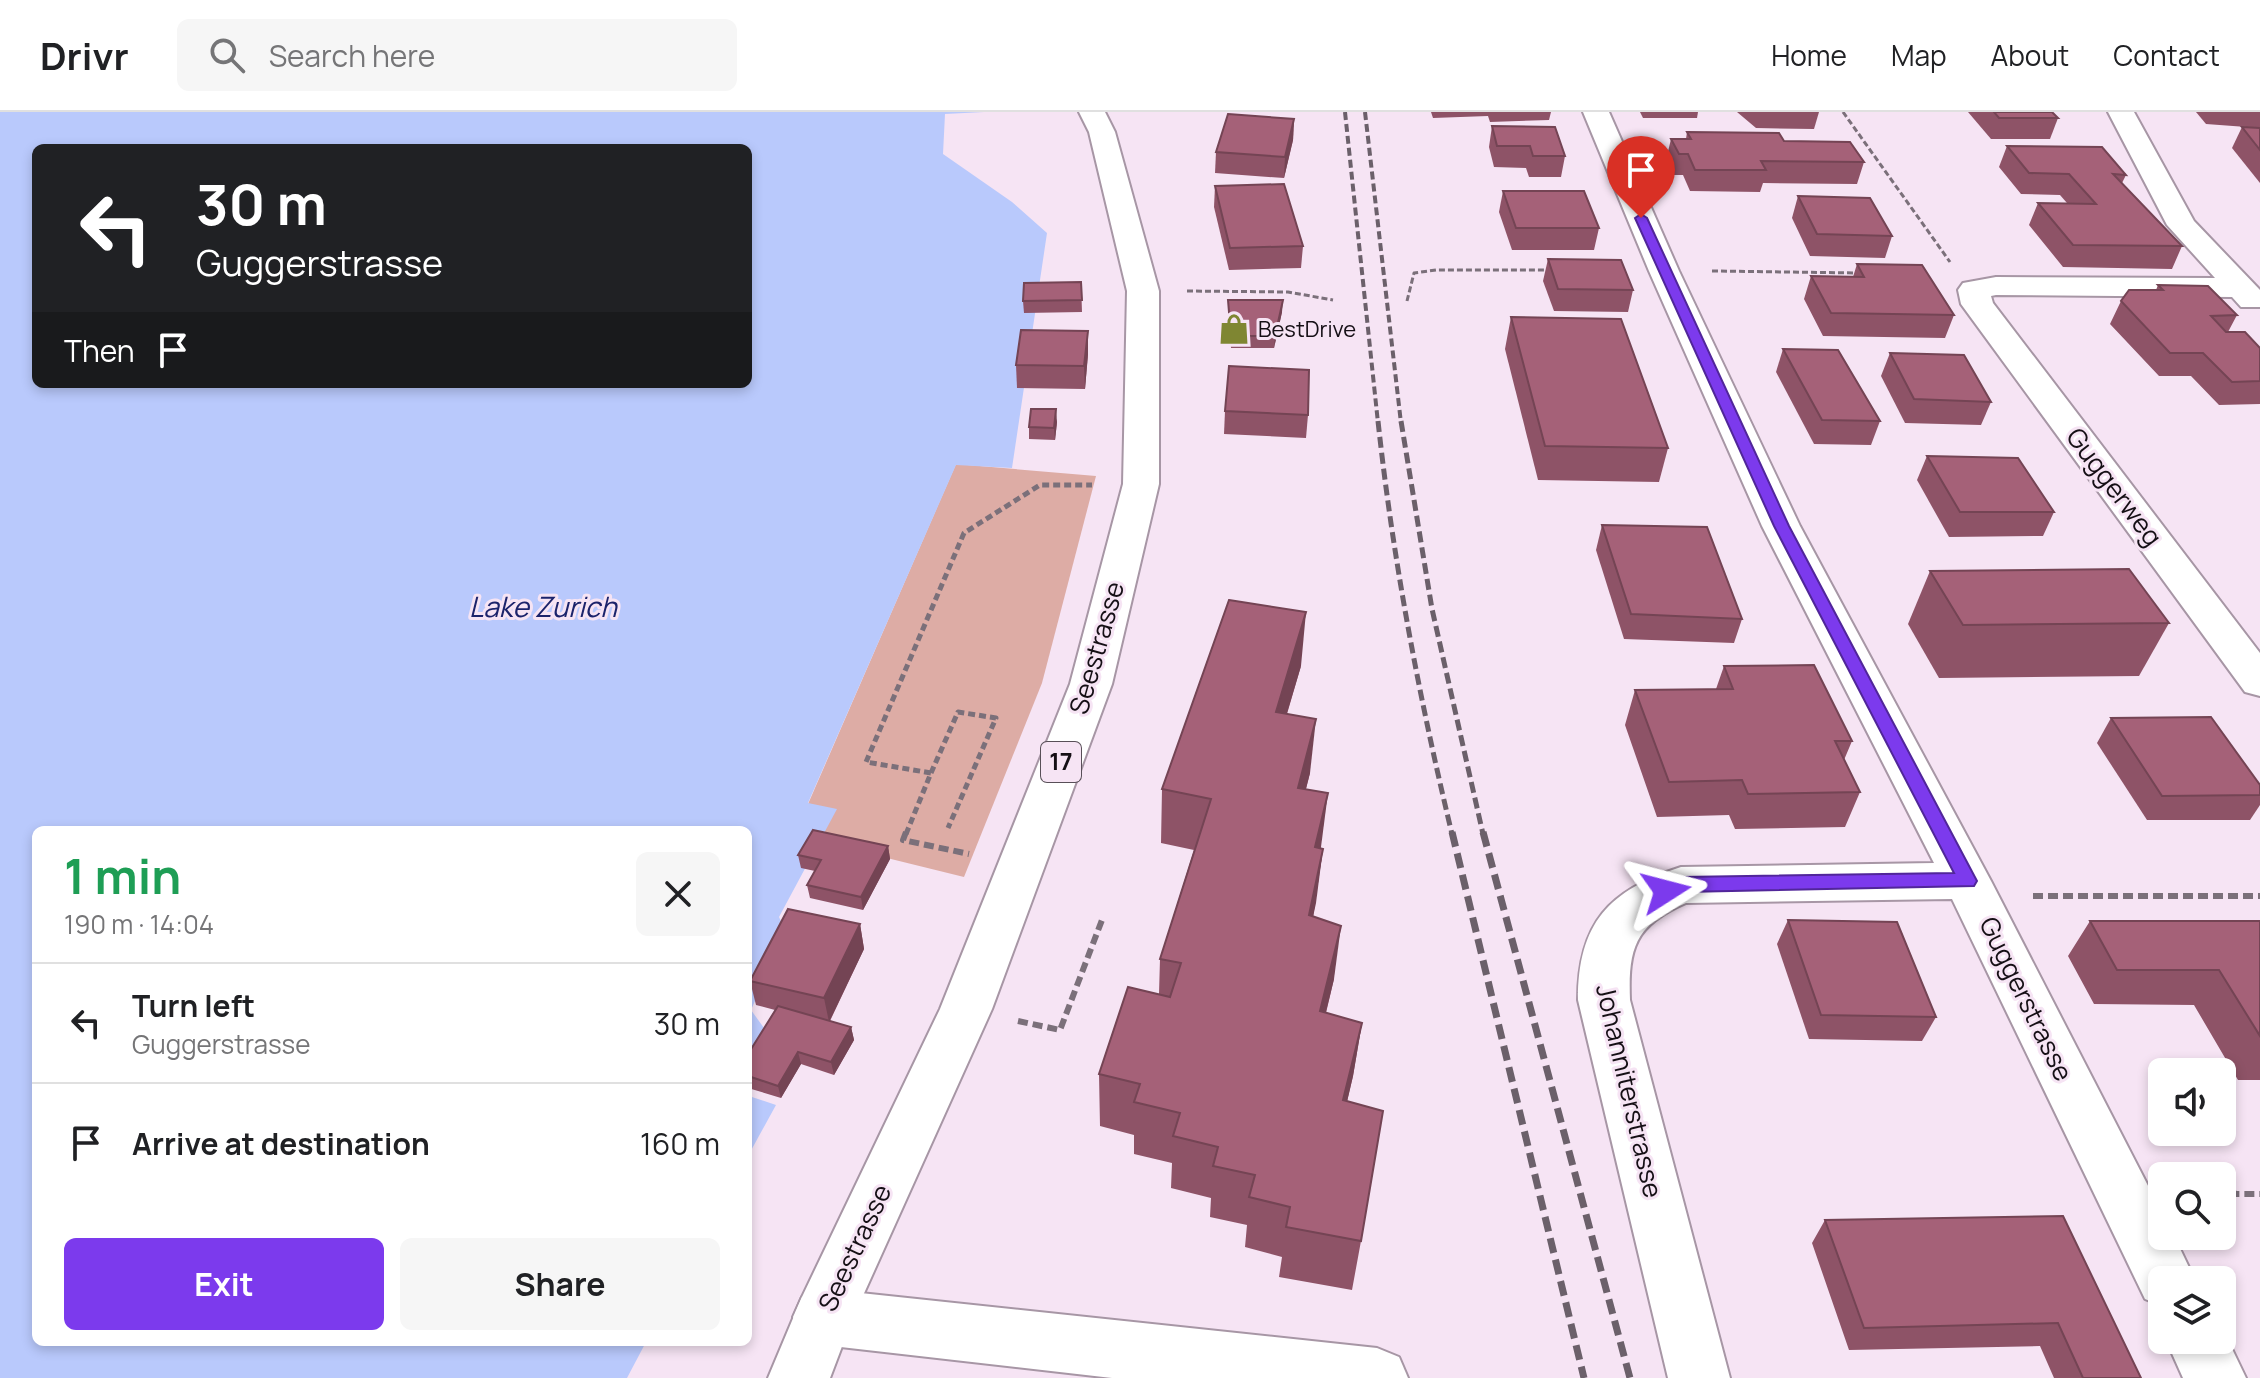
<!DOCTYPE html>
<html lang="en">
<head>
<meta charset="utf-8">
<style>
  :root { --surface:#fff; --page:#f6f6f6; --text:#202124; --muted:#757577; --line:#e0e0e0; --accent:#7c3aed }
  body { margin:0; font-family:Manrope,sans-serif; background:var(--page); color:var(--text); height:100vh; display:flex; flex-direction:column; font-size:30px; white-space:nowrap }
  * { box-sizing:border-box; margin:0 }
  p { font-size:26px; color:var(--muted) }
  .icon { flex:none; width:44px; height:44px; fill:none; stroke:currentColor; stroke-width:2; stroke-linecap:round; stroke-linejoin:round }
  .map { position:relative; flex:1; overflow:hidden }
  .sheet { position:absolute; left:32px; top:714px; width:720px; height:520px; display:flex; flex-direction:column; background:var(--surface); border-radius:12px; box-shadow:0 4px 12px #0003 }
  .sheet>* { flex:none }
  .guide { position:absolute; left:32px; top:32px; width:720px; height:244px; border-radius:12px; box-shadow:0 4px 12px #0003; background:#202124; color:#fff; overflow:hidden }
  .fabs { position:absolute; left:2148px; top:946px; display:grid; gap:16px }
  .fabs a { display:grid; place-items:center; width:88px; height:88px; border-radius:12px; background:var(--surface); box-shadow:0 4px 12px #0003; font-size:40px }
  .pin { position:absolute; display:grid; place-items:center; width:68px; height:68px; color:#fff; margin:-82px -34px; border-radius:50% 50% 50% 0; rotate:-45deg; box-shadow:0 0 8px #0007 }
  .pin .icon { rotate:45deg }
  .me { position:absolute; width:88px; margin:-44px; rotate:81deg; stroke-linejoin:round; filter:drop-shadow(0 0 6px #0008) }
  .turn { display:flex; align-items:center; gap:28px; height:168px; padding:0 32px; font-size:36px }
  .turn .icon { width:104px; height:104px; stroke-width:2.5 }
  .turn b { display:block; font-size:56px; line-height:68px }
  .then { display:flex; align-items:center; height:76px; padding:0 32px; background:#0003; gap:16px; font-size:30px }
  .round { display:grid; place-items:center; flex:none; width:84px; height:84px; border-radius:12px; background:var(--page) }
  .head { display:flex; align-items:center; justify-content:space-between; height:136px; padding:0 32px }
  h1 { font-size:48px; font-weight:700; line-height:60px; color:#1e9e55 }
  .button { display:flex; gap:16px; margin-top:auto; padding:16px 32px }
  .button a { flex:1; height:92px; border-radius:12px; background:var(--accent); color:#fff; font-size:32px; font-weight:700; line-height:92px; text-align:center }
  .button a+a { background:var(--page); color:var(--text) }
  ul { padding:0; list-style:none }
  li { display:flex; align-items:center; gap:24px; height:120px; padding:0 32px; border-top:2px solid var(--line) }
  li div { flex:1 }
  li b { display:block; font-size:30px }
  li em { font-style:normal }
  header { display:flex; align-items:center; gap:48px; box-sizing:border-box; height:112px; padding:0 40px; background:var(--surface); border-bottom:2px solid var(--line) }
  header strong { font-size:38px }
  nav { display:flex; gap:44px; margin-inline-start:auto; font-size:28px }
  .search { width:560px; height:72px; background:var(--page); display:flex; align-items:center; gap:20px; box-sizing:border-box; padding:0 28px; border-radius:12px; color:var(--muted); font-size:30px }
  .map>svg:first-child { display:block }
  .green { fill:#ddaca5 }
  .water { fill:#b9c9fc; fill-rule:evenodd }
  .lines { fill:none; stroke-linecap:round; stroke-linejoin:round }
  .minor-casing { stroke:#a796a5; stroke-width:4 }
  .major-casing { stroke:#a796a5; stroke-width:4 }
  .path-far2 { stroke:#7b707a; stroke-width:3; stroke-dasharray:6 3; stroke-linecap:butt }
  .path-far1 { stroke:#7b707a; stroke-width:5; stroke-dasharray:7 4; stroke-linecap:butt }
  .path { stroke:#7b707a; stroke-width:6; stroke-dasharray:10 5; stroke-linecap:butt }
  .minor { fill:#fff; fill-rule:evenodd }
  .major { fill:#fff; fill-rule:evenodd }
  .rail-far2 { stroke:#6b606a; stroke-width:4; stroke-dasharray:8 4; stroke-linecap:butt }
  .rail-far1 { stroke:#6b606a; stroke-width:5; stroke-dasharray:11 5; stroke-linecap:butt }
  .rail { stroke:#6b606a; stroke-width:7; stroke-dasharray:15 7; stroke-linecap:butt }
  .wall { fill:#8e5367 }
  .shaded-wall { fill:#744454 }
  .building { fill:#a56178; stroke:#744454; stroke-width:2 }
  .route { fill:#7c3aed; stroke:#51269a; stroke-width:2 }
  .labels { text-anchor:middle; stroke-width:6; stroke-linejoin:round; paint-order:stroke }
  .far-poi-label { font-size:22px; fill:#150f15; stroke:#f6e4f4; text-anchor:start }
  .shield { fill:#f6e4f4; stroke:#584f58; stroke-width:2 }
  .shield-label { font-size:24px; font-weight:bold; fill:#150f15 }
  .street-label { font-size:26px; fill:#150f15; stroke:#f6e4f4 }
  .water-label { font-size:28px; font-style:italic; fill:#1b236b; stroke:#f6e4f4 }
</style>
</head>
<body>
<header>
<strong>Drivr</strong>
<div class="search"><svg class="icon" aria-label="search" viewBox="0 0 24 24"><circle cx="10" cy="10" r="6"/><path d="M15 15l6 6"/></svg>Search here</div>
<nav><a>Home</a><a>Map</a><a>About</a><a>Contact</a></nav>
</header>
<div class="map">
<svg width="2260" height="1266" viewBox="0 0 2260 1266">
  <rect width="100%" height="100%" fill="#f6e4f4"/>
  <polygon class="green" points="956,352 1096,364 1042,571 964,765 818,729 808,692"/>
  <path class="water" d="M0,0H984L945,2L943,42L1012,90L1047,121L1012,356L956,353L808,691L837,697L779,805L786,820L751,898L764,916L749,984L776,993L748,1044V718H36V1230H646L627,1266H0ZM36,36H748V272H36Z"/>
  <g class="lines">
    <defs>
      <g id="minor">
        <path d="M1583,0H1609L1679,159L1800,414L1991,769L2162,1101V1124H2174L2195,1168H2162V1194L2145,1187L1952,787L1686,791C1635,813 1628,836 1630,888L1730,1266H1668L1578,888C1578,811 1609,778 1681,755L1934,751L1762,414L1649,159Z"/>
        <polygon points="2108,0 2134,0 2194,109 2260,178 2260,195 2241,195 2232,185 1996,183 1991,184 1993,191 2260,541 2260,584 2245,580 1961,192 1958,178 1963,171 1996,165 2215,166 2167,113"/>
        <polygon points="823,1177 1377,1236 1399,1245 1408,1266 1112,1266 823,1233 802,1225 793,1205 802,1185"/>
        <polygon points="2222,1216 2246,1266 2183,1266 2166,1228 2222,1228"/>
      </g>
      <polygon id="major" points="1079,0 1105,0 1115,20 1159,179 1159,372 1112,572 992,897 852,1208 830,1266 768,1266 802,1185 940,897 1070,572 1123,372 1127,179 1089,20"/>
    </defs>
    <use href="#minor" class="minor-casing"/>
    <use href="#major" class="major-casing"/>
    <g class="path-far2">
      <polyline points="1843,0 1950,150"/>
      <polyline points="1712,159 1858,161"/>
      <polyline points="1187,179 1288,180 1333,188"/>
      <polyline points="1407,189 1414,161 1436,158 1550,158"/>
    </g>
    <g class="path-far1">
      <polyline points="931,661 958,600 996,606 948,716"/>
      <polyline points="906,722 931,661 866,650 964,421 1040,373 1092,373"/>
    </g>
    <g class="path">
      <polyline points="906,720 903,728 969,742"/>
      <polyline points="2033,784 2260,784"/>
      <polyline points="1018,909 1060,918 1102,808"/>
      <polyline points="2222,1068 2226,1068 2235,1082 2260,1082"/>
    </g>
    <use href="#minor" class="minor"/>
    <use href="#major" class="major"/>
    <g class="rail-far2">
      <polyline points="1345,0 1378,311"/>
      <polyline points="1365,0 1401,311"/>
    </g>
    <g class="rail-far1">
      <path d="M1378,309C1393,448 1419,585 1452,722"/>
      <polyline points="1401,309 1432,497 1483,722"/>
    </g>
    <g class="rail">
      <polyline points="1452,720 1584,1266"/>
      <polyline points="1483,720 1630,1266"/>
    </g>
  </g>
  <g class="wall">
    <polygon points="1431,0 1551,0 1549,8 1490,10 1488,4 1433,6"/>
    <polygon points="1640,0 1698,0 1697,6 1643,6"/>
    <polygon points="1737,0 1819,0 1814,17 1756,16"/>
    <polygon points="1968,0 2052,0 2058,6 2050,27 1991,27"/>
    <polygon points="2196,0 2260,0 2260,16 2206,12"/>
    <polygon points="1294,7 1293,28 1284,66 1215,61 1216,40"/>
    <polygon points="1492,14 1565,44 1561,65 1529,65 1526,56 1494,55 1489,35"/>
    <polygon points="2242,15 2260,16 2260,71 2232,36"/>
    <polygon points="1687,20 1784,29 1864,50 1857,72 1763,71 1760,80 1690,79 1683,63 1674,63 1666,48 1671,27 1686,27"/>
    <polygon points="2007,34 2126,63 2122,71 2182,134 2172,157 2063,155 2029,113 2038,91 2067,91 2060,83 2021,82 1999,55"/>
    <polygon points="1215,74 1303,134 1301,156 1229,158 1214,95"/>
    <polygon points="1503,79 1599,116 1594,138 1512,138 1499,100"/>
    <polygon points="1798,84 1892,124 1885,146 1810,144 1792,106"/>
    <polygon points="1548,147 1633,178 1628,200 1554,199 1543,169"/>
    <polygon points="1857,152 1954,203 1945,226 1823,224 1804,187 1811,164 1853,165"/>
    <polygon points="1081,170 1082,200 1024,201 1023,189"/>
    <polygon points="2158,173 2237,203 2228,220 2260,236 2260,292 2219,293 2191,264 2159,264 2110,212 2121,189 2156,178"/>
    <polygon points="1228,188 1282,200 1274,236 1231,236 1228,199"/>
    <polygon points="1511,205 1668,336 1659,370 1538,368 1505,237"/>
    <polygon points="1088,219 1088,242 1085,277 1017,276 1016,253"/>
    <polygon points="1783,237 1880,309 1871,333 1814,332 1776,260"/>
    <polygon points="1890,241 1991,290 1981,313 1905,311 1881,264"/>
    <polygon points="1225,299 1308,303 1306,326 1224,322"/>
    <polygon points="1057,310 1055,328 1029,327 1029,315"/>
    <polygon points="1927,344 2054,400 2043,424 1949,425 1917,368"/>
    <polygon points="1602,413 1742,507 1734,531 1624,527 1596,438"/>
    <polygon points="1930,459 2169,511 2139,564 1939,566 1908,512"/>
    <polygon points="1301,554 1287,602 1310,661 1306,677 1321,737 1323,737 1313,805 1334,867 1326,901 1362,911 1353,964 1347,990 1361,1129 1352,1178 1279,1165 1282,1145 1245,1135 1247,1113 1210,1105 1211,1086 1171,1076 1172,1051 1134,1042 1134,1023 1100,1014 1099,962 1159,882 1160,847 1194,738 1161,731 1162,677"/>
    <polygon points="1724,554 1852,629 1844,648 1860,680 1845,715 1735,717 1729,703 1657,705 1625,613 1635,578 1716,577"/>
    <polygon points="2111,606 2260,673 2260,693 2250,708 2147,708 2097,631"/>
    <polygon points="888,734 890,747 863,798 810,786 807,773 815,759 801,756 798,743"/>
    <polygon points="1788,808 1936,905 1922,929 1809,927 1777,832"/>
    <polygon points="2090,809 2260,809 2260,968 2238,968 2194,893 2094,892 2068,844"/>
    <polygon points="860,812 864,837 830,909 851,915 854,928 834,963 801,952 781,986 748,976 748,942 775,898 756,893 750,869"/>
    <polygon points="2063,1104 2141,1266 2054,1266 2040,1234 1849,1238 1812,1131 1825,1108"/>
  </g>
  <g class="shaded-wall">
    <polygon points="1294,7 1293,28 1284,66 1285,45"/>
    <polygon points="1283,188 1282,200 1274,236 1275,224"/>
    <polygon points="1088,219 1088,242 1085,277 1084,254"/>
    <polygon points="1056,297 1057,310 1055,328 1054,316"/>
    <polygon points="1306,500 1301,554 1271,654 1276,600"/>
    <polygon points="1316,607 1310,661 1292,730 1298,676"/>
    <polygon points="1328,681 1321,735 1308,789 1315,735"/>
    <polygon points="888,734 890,747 863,798 861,785"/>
    <polygon points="1323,737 1316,791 1302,857 1309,803"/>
    <polygon points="860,812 864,837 829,910 824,886"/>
    <polygon points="1341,814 1334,867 1313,952 1320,899"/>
    <polygon points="1362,911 1353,964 1335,1040 1343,988"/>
    <polygon points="851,915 854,928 834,963 831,950"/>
    <polygon points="798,940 801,952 781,986 778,974"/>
  </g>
  <g class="building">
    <polygon points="1994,0 2052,0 2058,6 1999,6"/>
    <polygon points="1228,2 1294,7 1285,45 1216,40"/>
    <polygon points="1492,14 1555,15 1565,44 1533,44 1530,34 1497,34"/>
    <polygon points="2242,15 2260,16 2260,38"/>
    <polygon points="1687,20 1779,21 1784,29 1850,30 1864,50 1761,49 1766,58 1695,58 1688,42 1679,42 1671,27 1691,27"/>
    <polygon points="2007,34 2102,35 2126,63 2113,62 2182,134 2073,133 2038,91 2096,92 2069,62 2029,61"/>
    <polygon points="1284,72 1303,134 1230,136 1215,74"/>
    <polygon points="1503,79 1584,79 1599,116 1516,116"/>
    <polygon points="1798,84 1870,86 1892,124 1817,122"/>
    <polygon points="1548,147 1621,148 1633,178 1558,177"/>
    <polygon points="1857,152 1922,153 1954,203 1831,201 1811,164 1864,165"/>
    <polygon points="1081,170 1082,188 1023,189 1024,171"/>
    <polygon points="2158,173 2208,174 2237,203 2211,204 2226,220 2245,220 2260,236 2260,269 2232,270 2203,241 2170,241 2121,189 2129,178 2163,178"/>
    <polygon points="1228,188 1283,188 1275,224 1231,224"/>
    <polygon points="1511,205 1621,207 1668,336 1545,334"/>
    <polygon points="1021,218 1088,219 1084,254 1016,253"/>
    <polygon points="1783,237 1838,238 1880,309 1822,308"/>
    <polygon points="1890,241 1964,243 1991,290 1914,287"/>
    <polygon points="1229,254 1309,258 1308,303 1225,299"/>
    <polygon points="1031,297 1056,297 1054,316 1029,315"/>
    <polygon points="1927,344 2018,346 2054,400 1960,400"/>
    <polygon points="1602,413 1707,415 1742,507 1631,502"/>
    <polygon points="2129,457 2169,511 1963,513 1930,459"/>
    <polygon points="1229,488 1306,500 1276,600 1316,607 1298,676 1328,681 1315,735 1323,737 1309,803 1341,814 1320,899 1362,911 1343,988 1383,999 1361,1129 1286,1115 1290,1095 1249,1085 1255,1063 1213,1054 1218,1035 1173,1024 1180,1001 1134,990 1140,972 1099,962 1128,875 1170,885 1181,851 1160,847 1211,687 1162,677"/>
    <polygon points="1814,553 1852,629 1835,629 1860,680 1748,682 1742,668 1669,670 1635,578 1733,577 1724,554"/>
    <polygon points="2211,605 2260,673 2260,683 2162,684 2111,606"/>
    <polygon points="813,718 888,734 861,785 807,773 821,748 798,743"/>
    <polygon points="788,797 860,812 824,886 750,869"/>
    <polygon points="1788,808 1897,810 1936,905 1821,903"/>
    <polygon points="2090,809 2260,809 2260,924 2219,858 2117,858"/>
    <polygon points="778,894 851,915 831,950 798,940 778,974 748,964 748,942"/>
    <polygon points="2063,1104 2141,1266 2083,1266 2058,1211 1864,1216 1825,1108"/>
  </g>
  <polygon class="route" points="1641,102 1647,106 1789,414 1977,769 1974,774 1683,780 1666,786 1659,784 1656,779 1659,773 1681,765 1954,761 1774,414 1635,106"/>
  <defs>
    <symbol id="shop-bare" viewBox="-9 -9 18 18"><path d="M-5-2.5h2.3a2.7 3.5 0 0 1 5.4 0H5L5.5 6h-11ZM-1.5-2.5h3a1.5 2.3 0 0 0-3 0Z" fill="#7f8632" stroke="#f6e4f4" stroke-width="2.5" paint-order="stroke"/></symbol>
  </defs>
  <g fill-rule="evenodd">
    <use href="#shop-bare" x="1212" y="195" width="44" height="44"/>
  </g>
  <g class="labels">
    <g class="far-poi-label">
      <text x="1258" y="225">BestDrive</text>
    </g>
    <rect class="shield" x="1041" y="630" width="40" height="40" rx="6"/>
    <g class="shield-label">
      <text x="1061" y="658">17</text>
    </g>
    <g class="street-label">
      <text transform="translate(2114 375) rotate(53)" y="9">Guggerweg</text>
      <text transform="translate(1097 536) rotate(-74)" y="9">Seestrasse</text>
      <text transform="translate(2026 887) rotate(64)" y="9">Guggerstrasse</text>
      <text transform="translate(1629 979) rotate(77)" y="9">Johanniterstrasse</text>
      <text transform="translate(855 1136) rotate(-65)" y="9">Seestrasse</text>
    </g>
    <g class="water-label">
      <text x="543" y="505">Lake Zurich</text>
    </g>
  </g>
</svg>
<div class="fabs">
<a><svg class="icon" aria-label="sound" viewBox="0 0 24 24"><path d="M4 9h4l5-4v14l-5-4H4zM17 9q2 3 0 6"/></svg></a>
<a><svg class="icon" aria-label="search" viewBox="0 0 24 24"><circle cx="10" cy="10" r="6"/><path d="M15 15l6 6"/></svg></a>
<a><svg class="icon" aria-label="layers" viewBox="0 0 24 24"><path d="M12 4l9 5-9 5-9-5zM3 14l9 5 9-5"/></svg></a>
</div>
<div class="pin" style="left:1641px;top:106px;background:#d93025"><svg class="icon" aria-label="arrive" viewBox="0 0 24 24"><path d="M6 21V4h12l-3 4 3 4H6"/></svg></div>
<svg class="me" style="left:1666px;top:779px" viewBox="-20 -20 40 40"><path d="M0-17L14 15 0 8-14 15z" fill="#7c3aed" stroke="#fff" stroke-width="4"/></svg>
<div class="guide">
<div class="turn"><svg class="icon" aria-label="left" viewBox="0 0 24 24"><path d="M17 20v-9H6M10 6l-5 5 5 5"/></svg><div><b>30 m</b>Guggerstrasse</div></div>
<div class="then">Then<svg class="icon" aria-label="arrive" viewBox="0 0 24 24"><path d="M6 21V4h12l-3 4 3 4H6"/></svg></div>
</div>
<section class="sheet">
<div class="head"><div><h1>1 min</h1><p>190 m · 14:04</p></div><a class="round"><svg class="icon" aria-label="close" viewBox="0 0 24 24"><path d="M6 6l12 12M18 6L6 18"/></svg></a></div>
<ul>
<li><svg class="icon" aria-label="left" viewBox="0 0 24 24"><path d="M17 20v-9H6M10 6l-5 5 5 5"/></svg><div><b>Turn left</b><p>Guggerstrasse</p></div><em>30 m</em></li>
<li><svg class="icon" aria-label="arrive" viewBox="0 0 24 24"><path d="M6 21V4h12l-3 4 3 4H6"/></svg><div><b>Arrive at destination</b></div><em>160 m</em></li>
</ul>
<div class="button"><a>Exit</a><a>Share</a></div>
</section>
</div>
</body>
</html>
